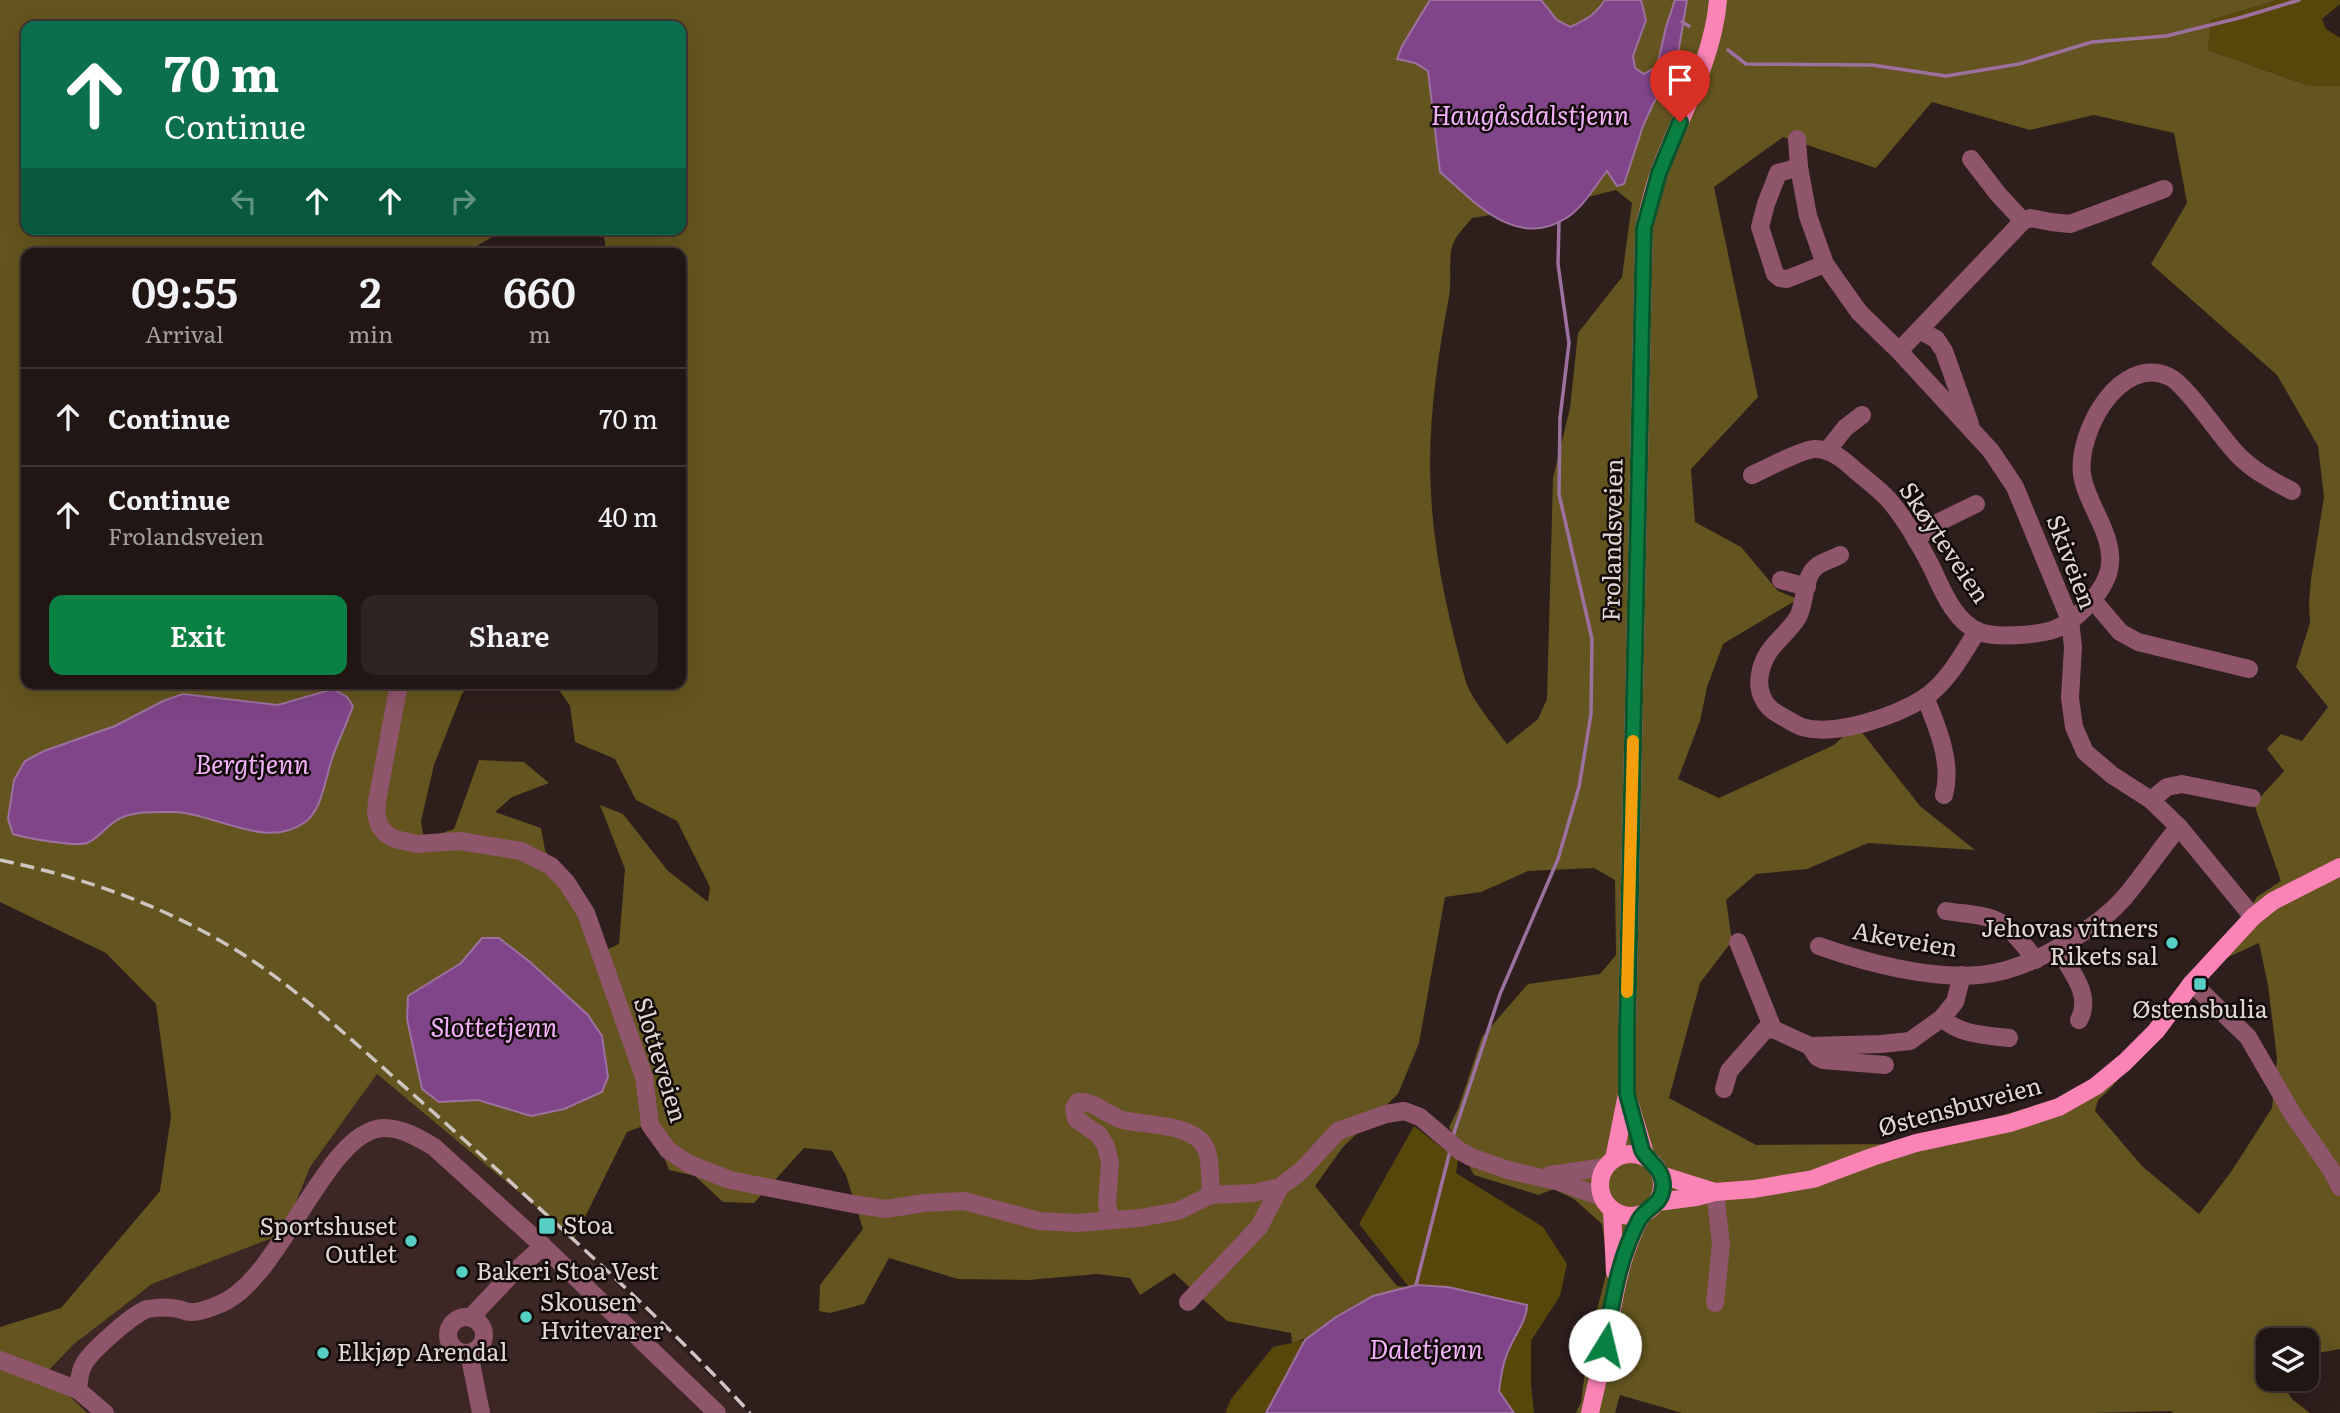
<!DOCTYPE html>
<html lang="en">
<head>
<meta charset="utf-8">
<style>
  :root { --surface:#221615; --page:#2e2322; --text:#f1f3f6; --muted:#a29fa0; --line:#3f3534; --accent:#0b8043 }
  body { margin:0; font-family:Literata,serif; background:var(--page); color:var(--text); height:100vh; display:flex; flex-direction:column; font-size:26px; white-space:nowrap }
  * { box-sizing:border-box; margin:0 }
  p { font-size:23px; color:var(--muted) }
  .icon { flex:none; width:38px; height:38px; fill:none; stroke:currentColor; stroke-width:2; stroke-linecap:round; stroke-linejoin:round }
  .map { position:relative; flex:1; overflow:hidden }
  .side { position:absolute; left:21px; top:248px; width:665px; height:441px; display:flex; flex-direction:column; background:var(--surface); border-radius:14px; box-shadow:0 7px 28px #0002,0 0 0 2px var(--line) }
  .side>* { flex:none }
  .guide { position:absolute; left:21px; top:21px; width:665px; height:214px; border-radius:14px; box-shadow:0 7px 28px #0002,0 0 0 2px var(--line); background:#0b6e4f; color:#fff; overflow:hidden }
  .fabs { position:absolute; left:2256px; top:1328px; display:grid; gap:14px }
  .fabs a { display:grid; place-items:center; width:63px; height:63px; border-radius:14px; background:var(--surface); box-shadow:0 7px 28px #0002,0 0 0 2px var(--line); font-size:35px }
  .pin { position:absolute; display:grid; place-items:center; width:60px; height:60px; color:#fff; margin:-72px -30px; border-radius:50% 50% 50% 0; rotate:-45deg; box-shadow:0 0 7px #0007 }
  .pin .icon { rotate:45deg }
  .me { position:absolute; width:77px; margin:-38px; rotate:9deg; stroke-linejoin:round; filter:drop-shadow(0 0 5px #0008) }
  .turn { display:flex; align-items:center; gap:24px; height:147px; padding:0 28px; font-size:32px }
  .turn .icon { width:91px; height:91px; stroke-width:2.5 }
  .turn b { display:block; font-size:49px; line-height:60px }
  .lanes { display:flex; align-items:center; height:66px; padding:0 28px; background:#0003; justify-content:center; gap:35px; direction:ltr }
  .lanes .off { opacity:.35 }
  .eta { display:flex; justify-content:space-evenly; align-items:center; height:119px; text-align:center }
  .eta b { font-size:42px; font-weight:600; line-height:49px }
  .button { display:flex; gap:14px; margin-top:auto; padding:14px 28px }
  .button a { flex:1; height:80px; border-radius:14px; background:var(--accent); color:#fff; font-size:28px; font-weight:600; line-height:80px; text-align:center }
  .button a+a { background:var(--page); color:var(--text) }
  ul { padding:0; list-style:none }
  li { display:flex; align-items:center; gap:21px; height:98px; padding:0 28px; border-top:2px solid var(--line) }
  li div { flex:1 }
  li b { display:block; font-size:26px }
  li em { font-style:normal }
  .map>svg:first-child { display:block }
  .built { fill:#3c2724 }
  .green { fill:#58470b }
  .forest { fill:#64541f; fill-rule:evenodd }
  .water { fill:#804588; stroke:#9d719f; stroke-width:2 }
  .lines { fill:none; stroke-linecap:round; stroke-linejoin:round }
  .stream { stroke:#9d719f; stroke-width:3.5 }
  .minor { stroke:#8f556b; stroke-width:18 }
  .major { stroke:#fb83b5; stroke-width:18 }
  .rail { stroke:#cec4c2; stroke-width:3.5; stroke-dasharray:14 7; stroke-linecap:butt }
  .route-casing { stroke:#07532c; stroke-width:18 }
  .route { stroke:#0b8043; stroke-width:12 }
  .slow { stroke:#f59e0b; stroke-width:12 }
  .poi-dot { fill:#56cec4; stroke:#110a09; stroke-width:2.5 }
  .labels { text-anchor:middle; stroke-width:5; stroke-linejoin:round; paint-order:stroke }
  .street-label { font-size:24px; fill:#e1d7d5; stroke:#110a09 }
  .poi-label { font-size:24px; fill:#e1d7d5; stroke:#110a09; text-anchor:start }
  .water-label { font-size:26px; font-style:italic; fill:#f4b2fc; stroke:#110a09 }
</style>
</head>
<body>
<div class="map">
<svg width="2340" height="1413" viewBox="0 0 2340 1413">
  <rect width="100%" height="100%" fill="#2e1e1c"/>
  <polygon class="built" points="377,1074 552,1220 747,1413 87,1413 46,1373 74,1344 152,1284 283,1234 309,1167"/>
  <g class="green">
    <polygon points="2277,0 2340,0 2340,4 2322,19 2326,29 2340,38 2340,86 2309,86 2208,50 2210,20"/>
    <path d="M1414,1126L1458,1160L1456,1173L1543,1227L1567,1264L1560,1296L1531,1341V1383L1534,1413H1514L1499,1392C1502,1362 1513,1339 1527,1313L1416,1285L1409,1287L1359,1224Z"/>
    <polygon points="1305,1340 1266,1413 1225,1413 1231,1399 1273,1347"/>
  </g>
  <g class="forest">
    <path d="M0,0H1430L1415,63L1428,71L1440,172L1491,215L1472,218C1466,226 1456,235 1453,244C1448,255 1452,283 1449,297C1437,360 1427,429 1431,493C1434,556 1449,621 1466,682C1470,697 1496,729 1507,744L1538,719L1547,699L1553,478L1570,408L1578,333L1622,277L1632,203L1616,190L1588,197L1607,171L1624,184C1630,165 1635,146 1642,127C1658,85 1677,44 1687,0H2277L2211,20L2208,50L2309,86H2340V1349L2307,1355L2306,1340H2268V1379H2278L2293,1400L2310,1413H2173L2171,1411L2093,1413H1682L1620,1395L1615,1413H1576L1581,1402L1589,1341L1608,1267L1602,1224L1574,1199L1553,1189L1539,1195L1474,1175L1449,1127L1458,1109L1482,1037L1528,984L1600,974L1616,955L1615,880L1594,868L1528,871L1481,892L1445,897L1419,1043L1398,1094L1343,1147L1315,1186L1397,1286L1409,1287C1380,1294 1364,1299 1338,1315C1322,1325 1311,1339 1292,1343L1291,1333L1227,1321L1174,1273L1140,1295L1130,1278L1097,1274L1028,1280L958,1279L889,1258L864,1304L830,1313L819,1311L820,1285L863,1229L846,1175L832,1151L804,1148L754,1203L723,1202L695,1176L669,1170L651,1123L627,1132L573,1241L552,1220L377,1074L310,1167L283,1234L152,1284L74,1344L46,1373L87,1413H0V1327L61,1308L160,1191L171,1116L156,1004L106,953L0,902ZM26,26H681V229H597L604,237L607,254H681V684H555L570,706L575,742L615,759L636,800L677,821L710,887L708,902L668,871L623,814L600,805L625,869L619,944L604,951L545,850L541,828L495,812L512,797L549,783L524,762L479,760L454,829L424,839L421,821L434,765L462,694L469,684H26V254H463L506,229H26ZM1932,102L2030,130L2094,115L2174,133L2187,203L2151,264L2277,375L2318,446L2324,497L2311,579L2309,603L2310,623L2296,667L2328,707L2302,741L2281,734L2267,749L2284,771L2254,804L2281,881L2257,897L2236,929L2099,1087L1904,1144L1756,1145L1669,1098L1700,983L1732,941L1726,900L1756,874L1807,869L1868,843L1975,850L1920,806L1860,730L1854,727L1834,745L1719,798L1678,779L1700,721L1707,687L1723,644L1798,599L1778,591L1741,547L1695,522L1691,469L1758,397L1714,187L1783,137L1876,168ZM333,689L353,706C346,723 339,739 333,756C325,778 322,802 307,820C283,849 218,819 188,813C177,811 162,811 151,812C121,814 107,827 84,844L25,837L13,834L8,819L25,760L44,751L115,726L163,701L183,694L278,705ZM2259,943L2268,985L2277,1058L2272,1108L2231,1172L2199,1214L2142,1166L2095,1111L2098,1100L2108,1091L2224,959ZM461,963L531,1116L478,1100L439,1102L408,996Z"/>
    <path d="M1541,0H1605C1594,16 1587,19 1570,28L1557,20Z"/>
    <polygon points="1641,0 1675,0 1666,27 1657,66 1644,74 1635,68 1633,56 1646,20"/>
  </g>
  <g class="water">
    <path d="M1430,0H1541L1557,20L1570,27C1587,19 1594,16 1605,0H1641L1646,20L1633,56L1635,68L1644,74L1657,66L1666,27L1675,0H1687L1676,66L1653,104L1643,126L1624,184L1617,186L1607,171C1595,186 1584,206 1568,217C1517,251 1476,203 1440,172L1428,71L1415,63L1397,59L1402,46Z"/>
    <path d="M333,689L347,697L353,706C347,723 339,739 333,756C325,777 323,810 304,823C265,850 215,813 174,812C157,812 137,811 121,818C108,823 100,838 87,843C76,847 25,838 13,834L8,819L14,780L25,761L44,751L115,726L163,701L183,694L278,705Z"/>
    <polygon points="482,938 499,938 530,962 588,1015 602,1036 608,1077 602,1092 564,1109 531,1116 478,1100 439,1102 422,1089 407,1019 408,996 461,963"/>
    <path d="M1416,1285L1448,1287L1527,1305C1527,1320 1516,1333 1510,1347C1503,1361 1501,1376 1499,1391L1514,1413H1266L1305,1340L1336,1317L1373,1296Z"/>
  </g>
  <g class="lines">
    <g class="stream">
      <polyline points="1682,22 1689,26"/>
      <polyline points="1728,50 1746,64 1872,65 1946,76 2019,64 2092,42 2166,36 2239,18 2299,0"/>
      <polyline points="1453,1136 1500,994 1558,859 1579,787 1591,714 1592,639 1559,494 1560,418 1569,343 1558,264 1559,222"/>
      <polyline points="1416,1285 1450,1151"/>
    </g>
    <g class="minor">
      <polyline points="1797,139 1799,167 1808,216 1825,264 1859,312 1899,351 1991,451 2015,487 2070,620 2073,647 2070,698 2074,727 2085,752 2112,775 2151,800 2179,827 2253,917"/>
      <polyline points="1971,159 1998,194 2023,221"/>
      <polyline points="1799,167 1778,173 1766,204 1760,227 1775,274 1780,278 1787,279 1825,264"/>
      <polyline points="1919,330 1936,339 1944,351 1970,424"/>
      <polyline points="1899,351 2023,221 2031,218 2051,222 2070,224 2164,189"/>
      <polyline points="1827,451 1845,428 1862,415"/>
      <path d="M1752,475C1765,469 1803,449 1815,449C1832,449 1845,461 1856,471C1867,480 1879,489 1888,499C1905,518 1919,543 1931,566C1942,589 1954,622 1980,632C1995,638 2033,635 2049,631C2073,625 2108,590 2110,564C2113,532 2086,504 2082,474C2077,432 2120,353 2170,377C2186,385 2220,436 2236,453C2252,470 2271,480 2292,491"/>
      <polyline points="1916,540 1933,525 1976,504"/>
      <path d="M1840,555C1833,559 1821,562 1816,567C1803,578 1806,602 1798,617C1785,638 1765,646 1760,674C1757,690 1763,706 1778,714C1785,718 1794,724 1802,727C1835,737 1896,716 1924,698C1947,683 1963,654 1977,631"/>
      <polyline points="1781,580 1807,587"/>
      <polyline points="2093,600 2120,632 2138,642 2249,669"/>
      <polyline points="399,684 377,801 376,813 379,825 385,833 395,839 417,844 459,841 521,851 551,866 567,883 586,913 644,1077 650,1125 668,1150 689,1164 730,1180 853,1204 886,1209 924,1203 964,1201 1039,1221 1077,1223 1140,1218 1178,1211 1211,1195 1253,1193 1280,1187 1301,1171 1338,1131 1386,1114 1404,1111 1420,1117 1460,1151 1471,1157 1508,1170 1560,1182 1602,1197"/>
      <path d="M1925,697C1937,726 1953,763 1944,795"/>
      <polyline points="2151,800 2167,787 2182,784 2252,798"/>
      <path d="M1946,911C1963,914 1986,914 2001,923C2015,932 2025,947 2036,960"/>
      <polyline points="1738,942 1773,1029"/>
      <path d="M1819,946C1867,963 1928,979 1980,975C2013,972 2046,956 2074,938C2092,927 2109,915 2123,899C2143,876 2159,850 2179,827"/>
      <path d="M2058,949C2070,970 2093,995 2079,1020"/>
      <polyline points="2192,983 2248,1037 2292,1113 2332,1171 2340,1187"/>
      <path d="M1942,1018C1959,1035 1986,1035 2009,1038"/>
      <polyline points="1810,1046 1817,1057 1823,1060 1885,1065"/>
      <polyline points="1724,1089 1729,1071 1765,1030 1773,1029 1810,1046 1881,1044 1910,1041 1942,1018 1955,1002 1962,975"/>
      <polyline points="1550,1175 1605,1167"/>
      <polyline points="1715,1192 1721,1244 1715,1303"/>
      <path d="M1111,1220L1107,1204L1110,1163L1106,1146L1099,1135L1076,1119L1074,1108L1078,1102C1094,1100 1107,1116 1123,1120C1148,1126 1197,1123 1207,1151C1211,1164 1210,1182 1211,1195"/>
      <polyline points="1188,1302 1259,1227 1280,1187"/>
      <circle cx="466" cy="1335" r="18"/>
      <polyline points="470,1318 509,1277 543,1246"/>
      <polyline points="469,1353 481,1413"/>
      <polyline points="0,1360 78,1390"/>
      <path d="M105,1413L78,1390C79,1381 79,1372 84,1364C90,1352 136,1311 148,1309C158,1307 169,1307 179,1309C183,1310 186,1312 190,1312C198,1313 213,1307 220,1304C281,1280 326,1129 384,1128C402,1128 419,1138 434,1147L543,1246L717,1413"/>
    </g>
    <g class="major">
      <polyline points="1629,1101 1646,1157"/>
      <circle cx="1631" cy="1185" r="31"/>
      <path d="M1614,1159L1627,1094V1029L1644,228C1649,209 1653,188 1660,170C1681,114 1713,60 1718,0"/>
      <polyline points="1661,1175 1715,1192"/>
      <polyline points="1658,1202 1696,1197 1715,1192 1754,1189 1813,1179 1872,1157 1916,1143 2010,1123 2059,1107 2096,1086 2125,1062 2156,1031 2192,983 2253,917 2273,901 2340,867"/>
      <polyline points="1612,1210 1615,1272"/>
      <path d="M1590,1413C1595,1390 1601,1367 1606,1344C1614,1298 1619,1257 1642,1215"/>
    </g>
    <path class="rail" d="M0,860C82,877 159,904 231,947C278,975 320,1012 361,1048C408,1090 456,1132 503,1175C587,1252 673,1329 750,1413"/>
  </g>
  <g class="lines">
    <defs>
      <path id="route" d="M1605,1345C1612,1303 1618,1259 1639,1220C1647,1206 1662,1206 1663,1186C1663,1168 1649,1163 1642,1150L1627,1094V1030L1644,228L1659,173L1680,122"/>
    </defs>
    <use href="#route" class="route-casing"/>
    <use href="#route" class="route"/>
    <polyline class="slow" points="1627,992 1633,741"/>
  </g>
  <g class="poi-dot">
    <circle cx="2172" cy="943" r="7"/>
    <rect x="2193" y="977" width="14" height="14" rx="3.5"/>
    <rect x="538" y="1217" width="18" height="18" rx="3.5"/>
    <circle cx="411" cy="1241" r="7"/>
    <circle cx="462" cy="1272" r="7"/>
    <circle cx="526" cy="1317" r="7"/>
    <circle cx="323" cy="1353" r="7"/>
  </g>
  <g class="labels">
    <g class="street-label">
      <text transform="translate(1613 540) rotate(-89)" y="8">Frolandsveien</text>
      <text transform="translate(1944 543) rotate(56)" y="8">Skøyteveien</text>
      <text transform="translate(2071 562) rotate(69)" y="8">Skiveien</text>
      <text transform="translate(1905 940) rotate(10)" y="8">Akeveien</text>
      <text transform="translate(660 1060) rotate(73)" y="8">Slotteveien</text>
      <text transform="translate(1960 1107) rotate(-15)" y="8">Østensbuveien</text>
    </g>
    <g class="poi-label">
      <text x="2158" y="937" text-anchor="end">Jehovas vitners<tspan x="2158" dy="28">Rikets sal</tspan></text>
      <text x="2200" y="1018" text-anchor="middle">Østensbulia</text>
      <text x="563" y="1234">Stoa</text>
      <text x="397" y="1235" text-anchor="end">Sportshuset<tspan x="397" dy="28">Outlet</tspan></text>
      <text x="476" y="1280">Bakeri Stoa Vest</text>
      <text x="540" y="1311">Skousen<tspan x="540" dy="28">Hvitevarer</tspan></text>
      <text x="337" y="1361">Elkjøp Arendal</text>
    </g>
    <g class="water-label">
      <text x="1530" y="125">Haugåsdalstjenn</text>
      <text x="252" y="774">Bergtjenn</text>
      <text x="494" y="1037">Slottetjenn</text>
      <text x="1426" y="1359">Daletjenn</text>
    </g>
  </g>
</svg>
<div class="fabs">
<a><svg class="icon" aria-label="layers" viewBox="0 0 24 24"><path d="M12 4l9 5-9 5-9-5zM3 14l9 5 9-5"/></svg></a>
</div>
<div class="pin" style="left:1680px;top:122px;background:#d93025"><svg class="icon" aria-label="arrive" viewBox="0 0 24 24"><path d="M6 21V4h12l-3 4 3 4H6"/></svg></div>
<svg class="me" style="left:1605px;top:1345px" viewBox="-20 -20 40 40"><circle r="19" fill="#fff"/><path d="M0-13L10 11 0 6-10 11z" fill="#0b8043"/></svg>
<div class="guide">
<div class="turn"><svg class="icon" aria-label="ahead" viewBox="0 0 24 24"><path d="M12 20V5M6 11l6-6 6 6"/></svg><div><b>70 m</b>Continue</div></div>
<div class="lanes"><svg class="icon off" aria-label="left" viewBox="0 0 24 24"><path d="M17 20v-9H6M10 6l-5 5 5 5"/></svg><svg class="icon" aria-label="ahead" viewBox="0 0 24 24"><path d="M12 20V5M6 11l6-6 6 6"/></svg><svg class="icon" aria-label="ahead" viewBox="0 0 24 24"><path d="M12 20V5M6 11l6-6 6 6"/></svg><svg class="icon off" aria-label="right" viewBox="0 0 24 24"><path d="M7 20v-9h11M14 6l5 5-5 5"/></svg></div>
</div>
<section class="side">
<div class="eta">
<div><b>09:55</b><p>Arrival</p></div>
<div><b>2</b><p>min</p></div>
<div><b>660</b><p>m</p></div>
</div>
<ul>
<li><svg class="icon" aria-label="ahead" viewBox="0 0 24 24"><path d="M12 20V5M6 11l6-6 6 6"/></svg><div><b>Continue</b></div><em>70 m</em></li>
<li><svg class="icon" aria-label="ahead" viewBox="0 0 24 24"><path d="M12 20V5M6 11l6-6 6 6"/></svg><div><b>Continue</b><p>Frolandsveien</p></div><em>40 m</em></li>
</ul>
<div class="button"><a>Exit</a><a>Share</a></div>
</section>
</div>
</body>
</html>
